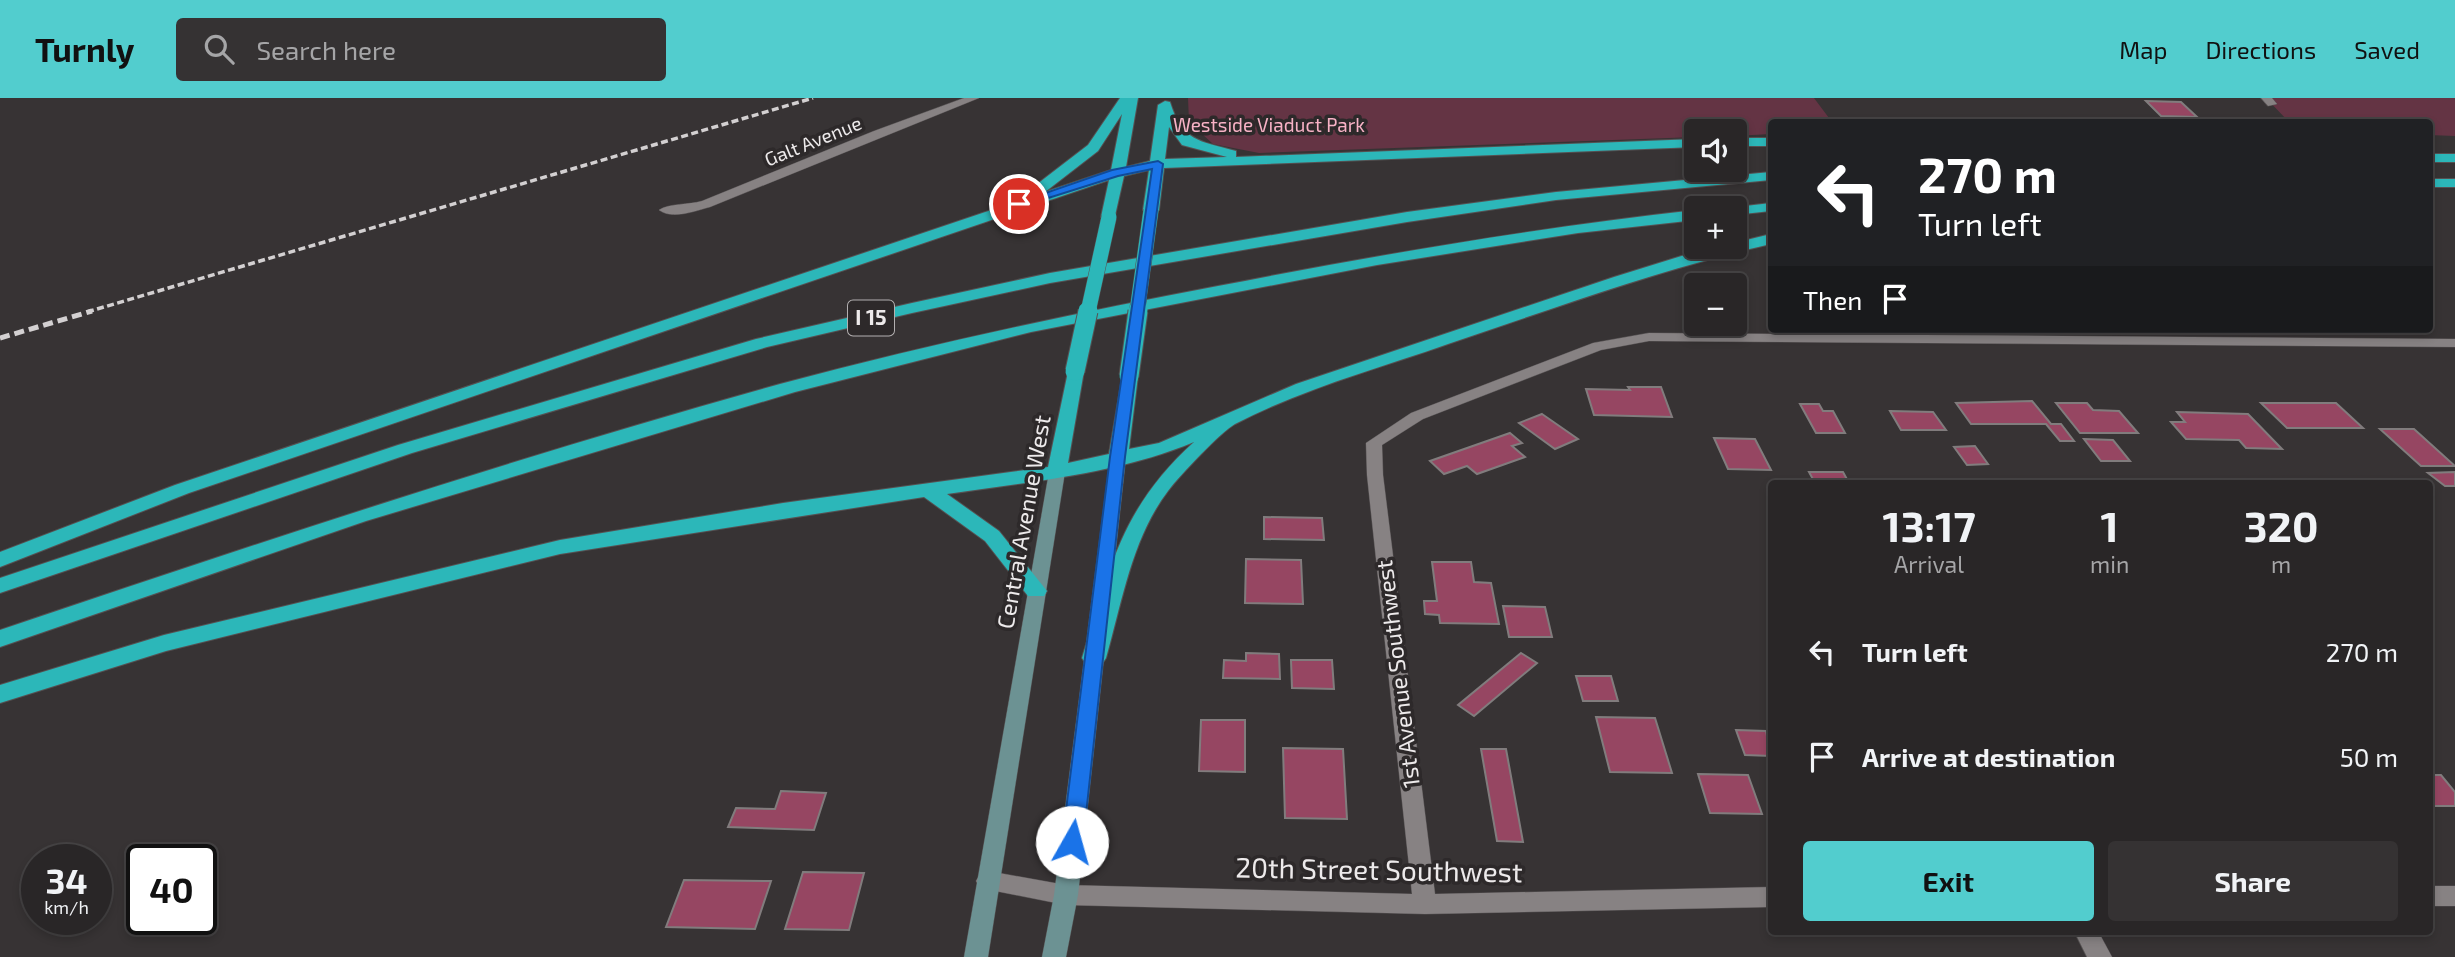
<!DOCTYPE html>
<html lang="en">
<head>
<meta charset="utf-8">
<style>
  :root { --surface:#292627; --page:#353233; --text:#f1f3f6; --muted:#a5a5a7; --line:#454344; --accent:#52cdce }
  body { margin:0; font-family:"Exo 2",sans-serif; background:var(--page); color:var(--text); height:100vh; display:flex; flex-direction:column; font-size:26px; white-space:nowrap }
  * { box-sizing:border-box; margin:0 }
  p { font-size:23px; color:var(--muted) }
  .icon { flex:none; width:38px; height:38px; fill:none; stroke:currentColor; stroke-width:2; stroke-linecap:round; stroke-linejoin:round }
  .map { position:relative; flex:1; overflow:hidden }
  .drawer { position:absolute; left:1768px; top:382px; width:665px; height:455px; display:flex; flex-direction:column; background:var(--surface); border-radius:7px; box-shadow:0 4px 10px #0003,0 0 0 2px var(--line) }
  .drawer>* { flex:none }
  .guide { position:absolute; left:1768px; top:21px; width:665px; height:214px; border-radius:7px; box-shadow:0 4px 10px #0003,0 0 0 2px var(--line); background:#202124; color:#fff; overflow:hidden }
  .fabs { position:absolute; left:1684px; top:21px; display:grid; gap:14px }
  .fabs a { display:grid; place-items:center; width:63px; height:63px; border-radius:7px; background:var(--surface); box-shadow:0 4px 10px #0003,0 0 0 2px var(--line); font-size:35px }
  .speed { position:absolute; left:21px; top:746px; display:flex; gap:14px; font-size:35px; font-weight:700; text-align:center }
  .speed>* { display:grid; place-content:center; width:91px; height:91px; border-radius:50%; background:var(--surface); box-shadow:0 4px 10px #0003,0 0 0 2px var(--line); line-height:1 }
  .speed small { font-size:18px; font-weight:400 }
  .speed .limit { border:4px solid #111; border-radius:10px; background:#fff; color:#111 }
  .pin { position:absolute; display:grid; place-items:center; width:60px; height:60px; color:#fff; margin:-30px; border:4px solid #fff; border-radius:50%; box-shadow:0 2px 7px #0007 }
  .me { position:absolute; width:77px; margin:-38px; rotate:7deg; stroke-linejoin:round; filter:drop-shadow(0 0 5px #0008) }
  .turn { display:flex; align-items:center; gap:24px; height:147px; padding:0 35px; font-size:32px }
  .turn .icon { width:91px; height:91px; stroke-width:2.5 }
  .turn b { display:block; font-size:49px; line-height:60px }
  .then { display:flex; align-items:center; height:66px; padding:0 35px; background:#0003; gap:14px; font-size:26px }
  .eta { display:flex; justify-content:space-evenly; align-items:center; height:119px; text-align:center }
  .eta b { font-size:42px; font-weight:700; line-height:49px }
  .action { display:flex; gap:14px; margin-top:auto; padding:14px 35px }
  .action a { flex:1; height:80px; border-radius:7px; background:var(--accent); color:#111; font-size:28px; font-weight:700; line-height:80px; text-align:center }
  .action a+a { background:var(--page); color:var(--text) }
  ul { padding:0; list-style:none }
  li { display:flex; align-items:center; gap:21px; height:105px; padding:0 35px }
  li div { flex:1 }
  li b { display:block; font-size:26px }
  li em { font-style:normal }
  header { display:flex; align-items:center; gap:42px; box-sizing:border-box; height:98px; padding:0 35px; background:var(--accent); color:#111 }
  header strong { font-size:33px }
  nav { display:flex; gap:38px; margin-inline-start:auto; font-size:24px }
  .search { width:490px; height:63px; background:var(--page); display:flex; align-items:center; gap:18px; box-sizing:border-box; padding:0 24px; border-radius:7px; color:var(--muted); font-size:26px }
  .map>svg:first-child { display:block }
  .green { fill:#643444 }
  .building { fill:#964662; stroke:#817c7d; stroke-width:2 }
  .lines { fill:none; stroke-linecap:round; stroke-linejoin:round }
  .street-casing { stroke:#555152; stroke-width:1 }
  .secondary-casing { stroke:#555152; stroke-width:1 }
  .highway-casing { stroke:#555152; stroke-width:2 }
  .street { fill:#878283; fill-rule:evenodd }
  .secondary { fill:#6c9293; fill-rule:evenodd }
  .highway { fill:#2cb7b9; fill-rule:evenodd }
  .rail-far1 { stroke:#d3d0d1; stroke-width:3.5; stroke-dasharray:7 3.5; stroke-linecap:butt }
  .rail { stroke:#d3d0d1; stroke-width:5; stroke-dasharray:10 5; stroke-linecap:butt }
  .highway-bridge-far1-casing { stroke:#555152; stroke-width:16; stroke-linecap:butt }
  .highway-bridge-casing { stroke:#555152; stroke-width:21; stroke-linecap:butt }
  .highway-bridge-far1 { stroke:#2cb7b9; stroke-width:15 }
  .highway-bridge { stroke:#2cb7b9; stroke-width:19 }
  .route { fill:#1a73e8; stroke:#114b97; stroke-width:2 }
  .labels { text-anchor:middle; stroke-width:7; stroke-linejoin:round; paint-order:stroke }
  .far-park-label { font-size:19px; fill:#f8b2c6; stroke:#2d292a }
  .far-street-label { font-size:19px; fill:#edeaeb; stroke:#2d292a }
  .shield { fill:#2d292a; stroke:#b3b0b1; stroke-width:2 }
  .shield-label { font-size:21px; font-weight:bold; fill:#edeaeb }
  .street-label { font-size:23px; fill:#edeaeb; stroke:#2d292a }
  .near-street-label { font-size:28px; fill:#edeaeb; stroke:#2d292a }
</style>
</head>
<body>
<header>
<strong>Turnly</strong>
<div class="search"><svg class="icon" aria-label="search" viewBox="0 0 24 24"><circle cx="10" cy="10" r="6"/><path d="M15 15l6 6"/></svg>Search here</div>
<nav><a>Map</a><a>Directions</a><a>Saved</a></nav>
</header>
<div class="map">
<svg width="2455" height="859" viewBox="0 0 2455 859">
  <rect width="100%" height="100%" fill="#373334"/>
  <g class="green">
    <polygon points="1188,0 1814,0 1832,24 1771,24 1771,36 1734,38 1734,33 1696,33 1696,39 1259,55 1213,46 1189,24"/>
    <polygon points="2266,0 2455,0 2455,38 2429,37 2429,24 2289,24"/>
  </g>
  <g class="building">
    <polygon points="2146,3 2181,4 2197,19 2161,18"/>
    <polygon points="1628,289 1661,289 1672,319 1594,317 1586,291 1630,292"/>
    <polygon points="2032,303 2051,326 2061,326 2074,343 2060,343 2046,326 1971,326 1956,305"/>
    <polygon points="2056,305 2087,305 2093,312 2119,313 2138,335 2080,335"/>
    <polygon points="2261,305 2336,305 2363,330 2287,330"/>
    <polygon points="1800,306 1819,306 1823,313 1833,313 1845,335 1816,335"/>
    <polygon points="1890,313 1933,314 1946,332 1901,332"/>
    <polygon points="2177,314 2248,316 2282,351 2246,350 2239,342 2186,341 2171,324 2185,324"/>
    <polygon points="1542,316 1578,341 1555,351 1519,325"/>
    <polygon points="2380,331 2414,331 2455,368 2421,368"/>
    <polygon points="1510,335 1522,345 1512,348 1525,359 1477,376 1467,368 1444,376 1430,363"/>
    <polygon points="1714,340 1755,341 1771,372 1728,371"/>
    <polygon points="2084,341 2113,342 2130,363 2101,363"/>
    <polygon points="1975,348 1988,366 1967,367 1954,349"/>
    <polygon points="1809,374 1843,374 1849,385 1815,385"/>
    <polygon points="2455,374 2455,388 2445,388 2428,375"/>
    <polygon points="1264,419 1322,420 1324,442 1264,441"/>
    <polygon points="1246,461 1301,462 1303,506 1245,505"/>
    <polygon points="1432,464 1471,464 1474,484 1491,485 1499,526 1440,525 1439,517 1425,516 1424,503 1437,503"/>
    <polygon points="1503,508 1545,509 1552,539 1509,539"/>
    <polygon points="1246,555 1279,556 1280,581 1223,580 1224,562 1246,563"/>
    <polygon points="1521,555 1537,565 1474,618 1458,607"/>
    <polygon points="1291,562 1332,562 1334,591 1292,590"/>
    <polygon points="1576,578 1611,578 1618,603 1583,603"/>
    <polygon points="1596,619 1655,620 1672,675 1610,674"/>
    <polygon points="1201,622 1245,622 1245,674 1199,673"/>
    <polygon points="1736,632 1766,633 1771,658 1745,657"/>
    <polygon points="1283,650 1343,651 1347,721 1285,720"/>
    <polygon points="1481,651 1506,651 1523,744 1497,743"/>
    <polygon points="1698,676 1748,677 1762,716 1710,715"/>
    <polygon points="2429,677 2441,677 2455,694 2455,708 2429,708"/>
    <polygon points="781,693 826,695 814,732 728,729 736,710 775,711"/>
    <polygon points="803,774 864,775 849,832 785,831"/>
    <polygon points="684,782 771,783 755,831 666,829"/>
  </g>
  <g class="lines">
    <defs>
      <g id="street">
        <path d="M964,0H979L710,109C695,113 672,122 659,112C669,105 689,107 702,103L874,33Z"/>
        <polygon points="2261,0 2272,0 2277,6 2268,8"/>
        <polygon points="1649,235 2455,241 2455,249 1649,243 1601,252 1423,321 1382,347 1383,377 1435,796 1771,789 1771,809 1425,816 1066,807 980,790 976,783 980,776 988,773 1066,787 1412,796 1367,377 1366,345 1411,315 1593,245"/>
        <rect x="2429" y="788" width="26" height="20"/>
        <polygon points="2074,833 2098,833 2112,859 2087,859"/>
      </g>
      <g id="secondary">
        <polygon points="1118,354 1126,359 1078,797 1066,859 1042,859 1054,797 1110,359"/>
        <polygon points="1057,369 1065,374 988,859 964,859 1049,374"/>
      </g>
      <g id="highway">
        <path d="M1120,0H1138L1126,69L1150,63L1158,7L1165,3L1170,4C1182,43 1199,43 1236,53V59L1696,41V49L1164,70L1159,112L1151,117L1143,112L1149,72L1124,78L1114,122H1104L1101,119L1109,82L189,395L0,469V454L175,387L1036,97L1030,93L1032,90L1088,47ZM1122,16L1111,72L1045,94L1098,53ZM1169,29L1182,47L1227,59L1165,61Z"/>
        <rect x="1734" y="40" width="37" height="8"/>
        <rect x="2429" y="56" width="26" height="8"/>
        <polygon points="1771,74 1771,82 1556,102 1407,124 1050,185 912,215 767,249 412,355 0,495 0,480 398,347 756,241 912,205 1050,175 1407,114 1556,94"/>
        <rect x="2429" y="81" width="26" height="8"/>
        <polygon points="1771,105 1771,113 1734,117 1734,110 1728,110"/>
        <path d="M1696,112V122L1578,135L1377,167L1031,234L795,294L366,423L0,549V532C258,445 517,359 780,286C925,247 1071,216 1218,188C1377,157 1535,130 1696,112Z"/>
        <path d="M1771,136V146C1661,171 1555,210 1448,246C1377,271 1302,291 1235,326C1221,334 1180,377 1168,393C1132,440 1122,504 1106,560L1102,566L1094,568L1086,566L1082,560C1110,470 1121,410 1194,344C1118,376 1028,384 947,396L999,433L1047,493L1044,498H1028L985,443L924,399L560,456L166,553L0,605V587L164,537L560,442L783,405L1048,369L1069,269H1081L1084,273L1068,365L1109,356L1123,274H1135L1138,278L1129,351L1159,345L1296,286L1614,179L1704,151L1734,149V145Z"/>
      </g>
    </defs>
    <use href="#street" class="street-casing"/>
    <use href="#secondary" class="secondary-casing"/>
    <use href="#highway" class="highway-casing"/>
    <use href="#street" class="street"/>
    <use href="#secondary" class="secondary"/>
    <use href="#highway" class="highway"/>
    <polyline class="rail-far1" points="87,214 813,0"/>
    <polyline class="rail" points="0,240 92,213"/>
    <defs>
      <g id="highway-bridge-far1">
        <polyline points="1088,214 1109,119"/>
        <polyline points="1137,214 1151,112"/>
      </g>
      <g id="highway-bridge">
        <polyline points="1075,273 1088,213"/>
        <polyline points="1129,278 1138,213"/>
      </g>
    </defs>
    <use href="#highway-bridge-far1" class="highway-bridge-far1-casing"/>
    <use href="#highway-bridge" class="highway-bridge-casing"/>
    <use href="#highway-bridge-far1" class="highway-bridge-far1"/>
    <use href="#highway-bridge" class="highway-bridge"/>
  </g>
  <polygon class="route" points="1158,63 1163,66 1125,359 1083,744 1080,750 1072,752 1065,750 1062,744 1110,359 1152,71 1118,78 1023,108 1014,106 1112,72"/>
  <g class="labels">
    <g class="far-park-label">
      <text x="1269" y="34">Westside Viaduct Park</text>
    </g>
    <g class="far-street-label">
      <text transform="translate(813 43) rotate(-22)" y="7">Galt Avenue</text>
    </g>
    <rect class="shield" x="848" y="202.5" width="46" height="35" rx="5"/>
    <g class="shield-label">
      <text x="871" y="227">I 15</text>
    </g>
    <g class="street-label">
      <text transform="translate(1024 424) rotate(-80)" y="8">Central Avenue West</text>
      <text transform="translate(1398 576) rotate(-97)" y="8">1st Avenue Southwest</text>
    </g>
    <g class="near-street-label">
      <text transform="translate(1379 772) rotate(1)" y="10">20th Street Southwest</text>
    </g>
  </g>
</svg>
<div class="fabs">
<a><svg class="icon" aria-label="sound" viewBox="0 0 24 24"><path d="M4 9h4l5-4v14l-5-4H4zM17 9q2 3 0 6"/></svg></a>
<a>+</a>
<a>−</a>
</div>
<div class="speed"><div>34<small>km/h</small></div><div class="limit">40</div></div>
<div class="pin" style="left:1019px;top:106px;background:#d93025"><svg class="icon" aria-label="arrive" viewBox="0 0 24 24"><path d="M6 21V4h12l-3 4 3 4H6"/></svg></div>
<svg class="me" style="left:1072px;top:744px" viewBox="-20 -20 40 40"><circle r="19" fill="#fff"/><path d="M0-13L10 11 0 6-10 11z" fill="#1a73e8"/></svg>
<div class="guide">
<div class="turn"><svg class="icon" aria-label="left" viewBox="0 0 24 24"><path d="M17 20v-9H6M10 6l-5 5 5 5"/></svg><div><b>270 m</b>Turn left</div></div>
<div class="then">Then<svg class="icon" aria-label="arrive" viewBox="0 0 24 24"><path d="M6 21V4h12l-3 4 3 4H6"/></svg></div>
</div>
<section class="drawer">
<div class="eta">
<div><b>13:17</b><p>Arrival</p></div>
<div><b>1</b><p>min</p></div>
<div><b>320</b><p>m</p></div>
</div>
<ul>
<li><svg class="icon" aria-label="left" viewBox="0 0 24 24"><path d="M17 20v-9H6M10 6l-5 5 5 5"/></svg><div><b>Turn left</b></div><em>270 m</em></li>
<li><svg class="icon" aria-label="arrive" viewBox="0 0 24 24"><path d="M6 21V4h12l-3 4 3 4H6"/></svg><div><b>Arrive at destination</b></div><em>50 m</em></li>
</ul>
<div class="action"><a>Exit</a><a>Share</a></div>
</section>
</div>
</body>
</html>
